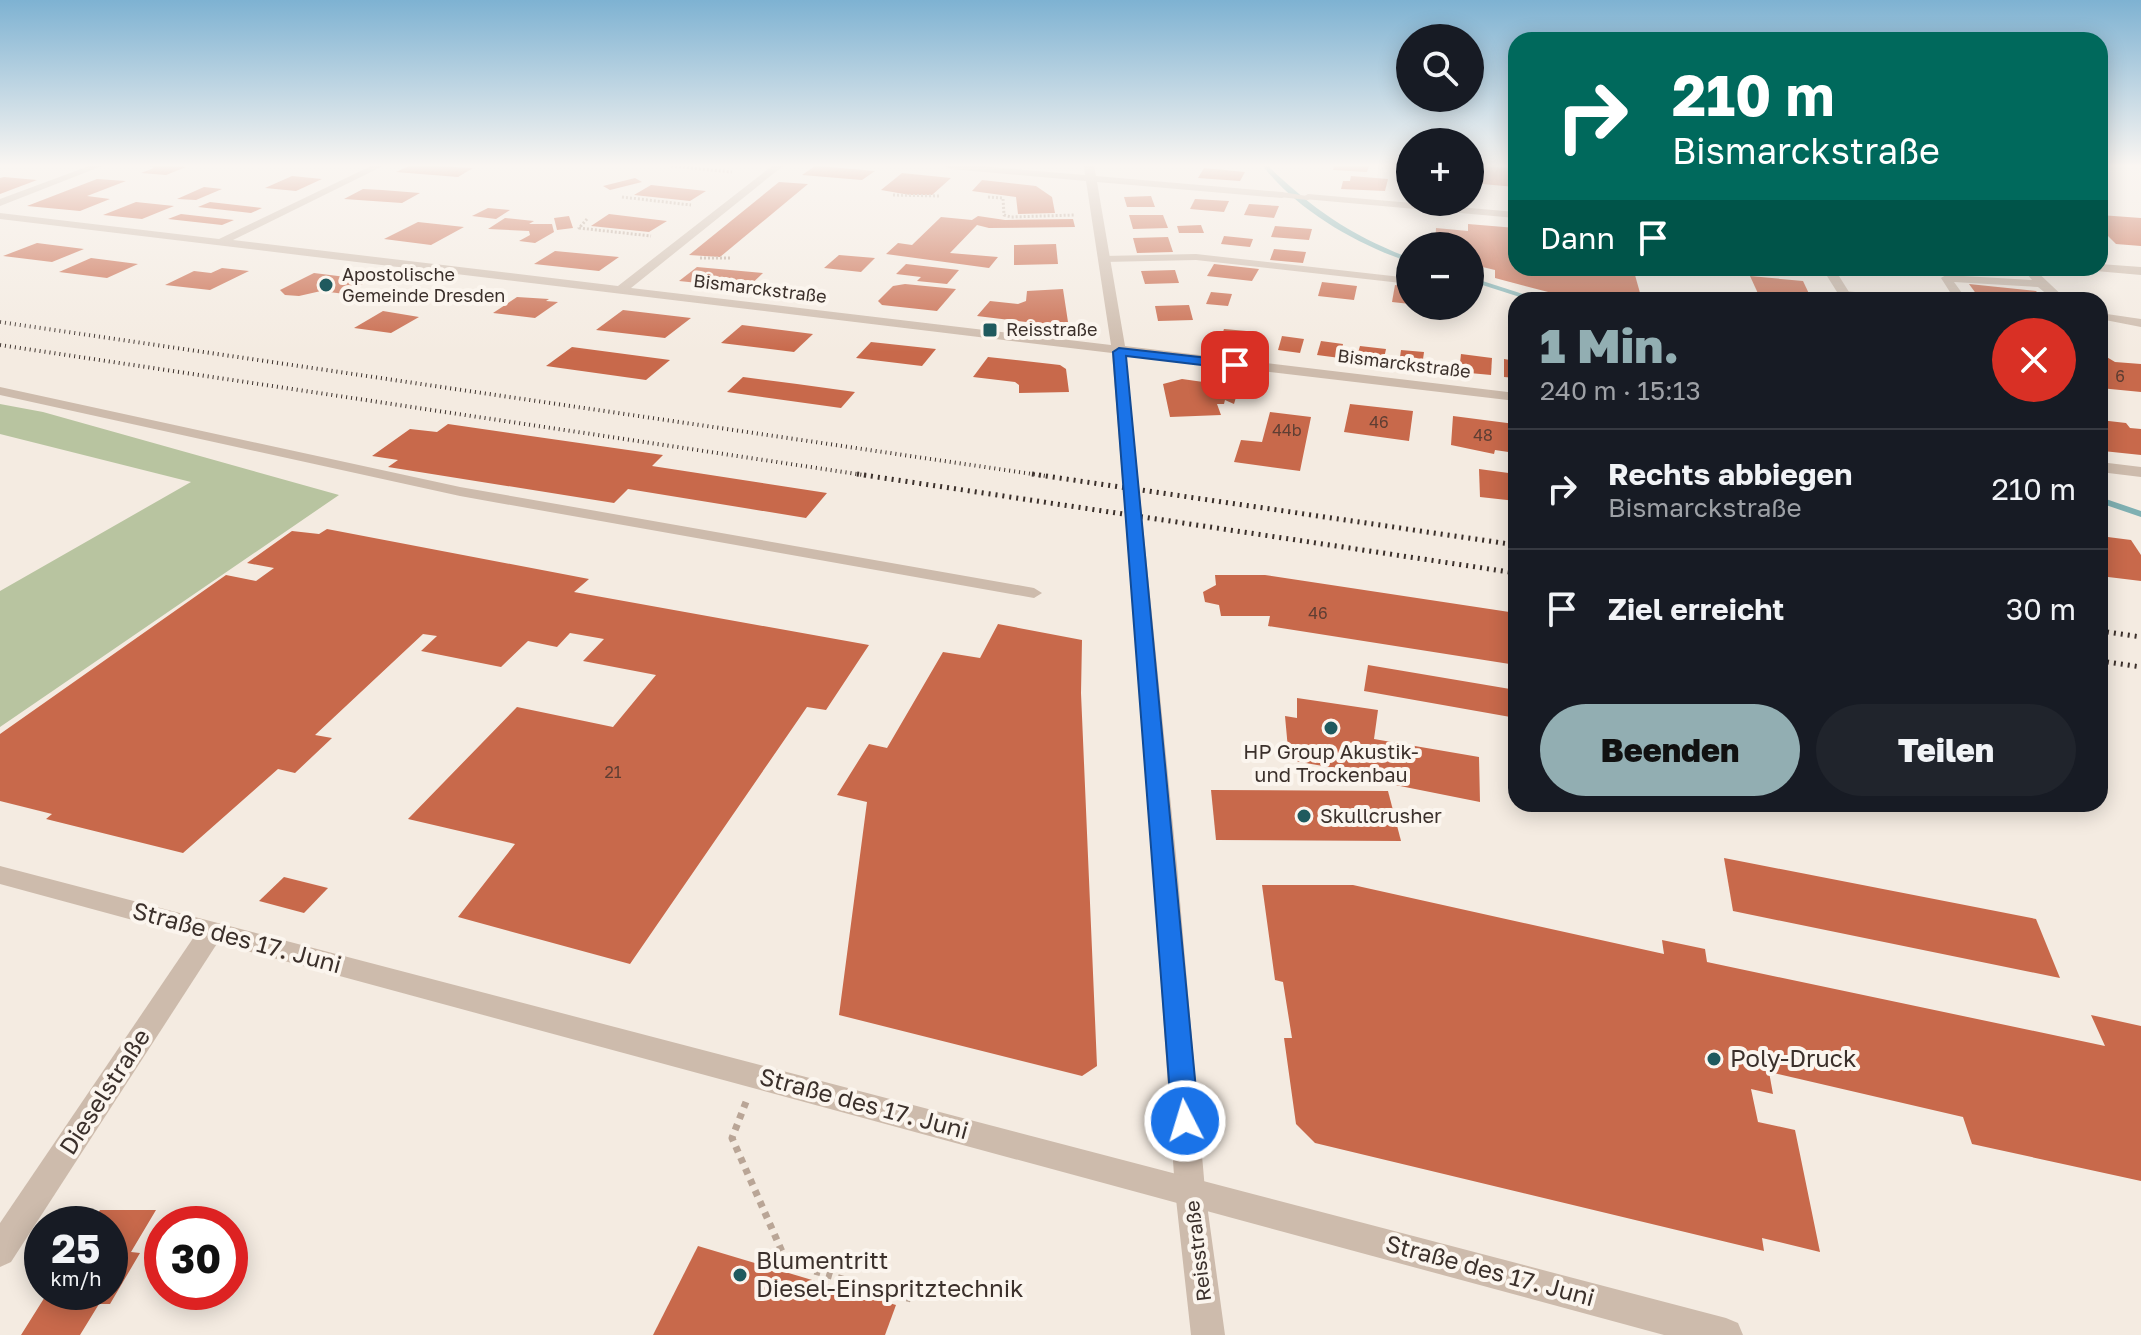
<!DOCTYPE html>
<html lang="de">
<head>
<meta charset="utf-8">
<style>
  :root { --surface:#171b24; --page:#20242c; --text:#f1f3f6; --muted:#9ea1a6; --line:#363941; --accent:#92aeb2 }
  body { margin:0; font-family:"Golos Text",sans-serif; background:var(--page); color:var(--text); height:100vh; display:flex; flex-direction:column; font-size:30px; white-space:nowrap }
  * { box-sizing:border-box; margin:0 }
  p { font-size:26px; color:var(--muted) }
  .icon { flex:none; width:44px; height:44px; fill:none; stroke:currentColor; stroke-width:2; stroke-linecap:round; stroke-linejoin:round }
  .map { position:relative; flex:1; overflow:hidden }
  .sheet { position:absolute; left:1508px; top:292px; width:600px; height:520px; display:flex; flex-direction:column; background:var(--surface); border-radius:24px; box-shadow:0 4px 20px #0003 }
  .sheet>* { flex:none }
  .guide { position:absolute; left:1508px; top:32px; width:600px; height:244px; border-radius:24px; box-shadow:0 4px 20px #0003; background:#00695c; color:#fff; overflow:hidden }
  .fabs { position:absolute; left:1396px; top:24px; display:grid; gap:16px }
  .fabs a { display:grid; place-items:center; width:88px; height:88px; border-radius:50%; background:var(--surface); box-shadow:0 4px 20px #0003; font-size:40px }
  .speed { position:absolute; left:24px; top:1206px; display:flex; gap:16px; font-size:40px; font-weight:700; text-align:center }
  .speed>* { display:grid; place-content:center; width:104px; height:104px; border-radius:50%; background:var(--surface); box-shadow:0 4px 20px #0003; line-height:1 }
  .speed small { font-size:20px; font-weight:400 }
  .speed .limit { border:12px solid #d22; background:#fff; color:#111 }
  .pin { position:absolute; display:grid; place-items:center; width:68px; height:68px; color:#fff; margin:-34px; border-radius:16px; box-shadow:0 4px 12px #0006 }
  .me { position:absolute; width:88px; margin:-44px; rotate:355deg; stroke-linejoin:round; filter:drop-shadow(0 0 6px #0008) }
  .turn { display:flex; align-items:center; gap:28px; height:168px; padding:0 32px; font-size:36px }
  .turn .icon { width:104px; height:104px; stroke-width:2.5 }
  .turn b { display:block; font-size:56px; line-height:68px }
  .then { display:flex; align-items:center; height:76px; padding:0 32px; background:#0003; gap:16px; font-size:30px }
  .round { display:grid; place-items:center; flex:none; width:84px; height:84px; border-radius:42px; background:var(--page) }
  .head { display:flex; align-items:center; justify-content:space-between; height:136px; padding:0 32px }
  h1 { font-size:48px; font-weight:800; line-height:60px; color:var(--accent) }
  .primary-button { display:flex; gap:16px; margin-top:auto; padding:16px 32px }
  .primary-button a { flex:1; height:92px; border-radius:48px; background:var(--accent); color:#111; font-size:32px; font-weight:800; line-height:92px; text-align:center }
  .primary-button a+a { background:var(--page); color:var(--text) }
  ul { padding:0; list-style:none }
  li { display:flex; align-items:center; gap:24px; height:120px; padding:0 32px; border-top:2px solid var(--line) }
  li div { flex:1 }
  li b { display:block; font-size:30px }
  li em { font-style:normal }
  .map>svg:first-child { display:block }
  .green { fill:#b8c4a0 }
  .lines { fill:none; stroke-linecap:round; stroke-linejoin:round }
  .stream { fill:#7fb0b2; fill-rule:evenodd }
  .building { fill:#c8694b }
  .path-far1 { stroke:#b9a596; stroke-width:3; stroke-dasharray:2 2; stroke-linecap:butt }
  .path { stroke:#b9a596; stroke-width:7; stroke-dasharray:6 6; stroke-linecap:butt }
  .service { fill:#cdbbac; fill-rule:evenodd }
  .minor { fill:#cdbbac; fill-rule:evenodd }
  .tertiary { fill:#cdbbac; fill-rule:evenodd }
  .rail-far1 { stroke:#3b302b; stroke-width:4; stroke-dasharray:1 4; stroke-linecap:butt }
  .rail { stroke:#3b302b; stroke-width:5; stroke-dasharray:2 5; stroke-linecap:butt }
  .route { fill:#1a73e8; stroke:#114b97; stroke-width:2 }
  .poi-dot { fill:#1f5a5e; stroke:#fbf5ee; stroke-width:3 }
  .labels { text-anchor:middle; stroke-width:8; stroke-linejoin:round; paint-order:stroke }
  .number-label { font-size:16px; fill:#5e3e33 }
  .far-poi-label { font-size:18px; fill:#3b302b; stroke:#fbf5ee; text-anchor:start }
  .far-street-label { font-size:18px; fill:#3b302b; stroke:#fbf5ee }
  .poi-label { font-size:20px; fill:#3b302b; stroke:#fbf5ee }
  .street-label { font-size:20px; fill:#3b302b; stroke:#fbf5ee }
  .near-street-label { font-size:24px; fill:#3b302b; stroke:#fbf5ee }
  .near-poi-label { font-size:24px; fill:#3b302b; stroke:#fbf5ee; text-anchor:start }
</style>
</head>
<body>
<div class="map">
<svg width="2141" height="1335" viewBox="0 0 2141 1335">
  <rect width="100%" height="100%" fill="#f4ebe1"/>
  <polygon class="green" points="0,404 43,412 339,495 0,727 0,591 191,482 0,434"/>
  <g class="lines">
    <g class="stream">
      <path d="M1263,166H1268C1313,209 1350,235 1410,258V262C1357,245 1297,210 1263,166Z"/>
      <polygon points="1470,277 1538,299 1539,300 1529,300 1470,281"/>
      <polygon points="2100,497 2141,511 2141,517 2100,503"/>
    </g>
  </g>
  <g class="building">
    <polygon points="150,166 170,166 186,167 166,175 141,173 154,168"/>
    <polygon points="409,166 435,166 473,168 458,177 396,172"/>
    <polygon points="815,166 819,166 875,171 862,180 802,175"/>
    <polygon points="1334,166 1369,166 1367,172 1333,170"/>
    <polygon points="1470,166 1516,168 1516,187 1470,183"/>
    <polygon points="1204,168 1245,172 1240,181 1198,178"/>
    <polygon points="902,173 951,178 932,195 910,195 881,190"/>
    <polygon points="292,176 322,179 296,191 265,188"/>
    <polygon points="1351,176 1388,179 1385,191 1341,189 1343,181 1350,181"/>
    <polygon points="4,177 37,180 0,194 0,178"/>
    <polygon points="635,178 642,182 610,190 603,186"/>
    <polygon points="97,179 126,181 87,196 110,199 80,211 27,206"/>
    <polygon points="982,180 1036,186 1052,197 1055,213 1018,214 1016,197 972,191"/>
    <polygon points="779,182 808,184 720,257 689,255"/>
    <polygon points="651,185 706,191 690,201 634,195"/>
    <polygon points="204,187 222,189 196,200 177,199"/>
    <polygon points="363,189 382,190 420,193 402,203 344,199"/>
    <polygon points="1151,196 1155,207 1127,207 1124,197"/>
    <polygon points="1195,199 1229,201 1224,212 1190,209"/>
    <polygon points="136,202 174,206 142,219 103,215"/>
    <polygon points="210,202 262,208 251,213 198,207"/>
    <polygon points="1249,204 1279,206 1274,218 1244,215"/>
    <polygon points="488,208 510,210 496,219 472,216"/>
    <polygon points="181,214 234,220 222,225 168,219"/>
    <polygon points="609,214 667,221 649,232 591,226"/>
    <polygon points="1129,215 1163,215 1168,228 1133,229"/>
    <polygon points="2100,215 2141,218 2141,246 2116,244 2100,228"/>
    <polygon points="569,216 573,228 557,230 554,218"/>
    <polygon points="978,216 1005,220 1073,219 1075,227 989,228 977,225 950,253 998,257 989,268 886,254 898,243 912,245 941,217 972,220"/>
    <polygon points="505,218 534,221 529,224 552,224 554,232 535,243 519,241 530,235 529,231 488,229"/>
    <polygon points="418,222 464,227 431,245 384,239"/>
    <polygon points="1468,224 1516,228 1516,268 1633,268 1642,300 1553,299 1552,293 1495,278 1495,270 1470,264 1470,246 1435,246 1436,228 1468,231"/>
    <polygon points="1201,225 1204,233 1179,233 1177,226"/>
    <polygon points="1275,226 1312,229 1309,240 1271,237"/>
    <polygon points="1224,236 1253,239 1250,247 1221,244"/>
    <polygon points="1168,237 1173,252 1137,253 1133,238"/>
    <polygon points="37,243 84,249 52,262 3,256"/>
    <polygon points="1056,244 1058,264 1014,265 1014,245"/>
    <polygon points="1274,249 1306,252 1303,263 1270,260"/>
    <polygon points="555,251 619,257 599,271 534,264"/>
    <polygon points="839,255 875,258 861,272 824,268"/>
    <polygon points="91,258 138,264 107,278 59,272"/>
    <polygon points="906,264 959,270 947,284 917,281 921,277 896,274"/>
    <polygon points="1214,264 1259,269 1252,281 1207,276"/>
    <polygon points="697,267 763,273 747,288 679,281"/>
    <polygon points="222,268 249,271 210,290 165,285 194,271 211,273"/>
    <polygon points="1175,270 1179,283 1145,284 1141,271"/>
    <polygon points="314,273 370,280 345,294 321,291 299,296 285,295 280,290"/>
    <polygon points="1750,276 1803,281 1812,300 1761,300"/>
    <polygon points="1322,282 1357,286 1354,300 1318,296"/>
    <polygon points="905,284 956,289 937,311 882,305 878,301 893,286"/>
    <polygon points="1969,284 2036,291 2044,300 1993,300 1990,296 1977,295"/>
    <polygon points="1395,285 1410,287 1410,304 1392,302"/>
    <polygon points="1063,289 1068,322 1058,326 977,316 990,301 1018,304 1026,301 1027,291"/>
    <polygon points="1211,292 1232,294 1228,306 1206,304"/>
    <polygon points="517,297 549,299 546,301 558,302 535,318 493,313"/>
    <polygon points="1189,305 1193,320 1158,321 1155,306"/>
    <polygon points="623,310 691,318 665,338 596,330"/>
    <polygon points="383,311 419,317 391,333 354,328"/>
    <polygon points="742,325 813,334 794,352 721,343"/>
    <polygon points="1224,329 1258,332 1254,347 1219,343"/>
    <polygon points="1282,336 1304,339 1300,353 1278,350"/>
    <polygon points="1321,341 1343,344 1340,358 1317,355"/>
    <polygon points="871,342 936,349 922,366 856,358"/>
    <polygon points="1360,346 1386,349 1383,363 1356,360"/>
    <polygon points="572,347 670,360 646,380 546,366"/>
    <polygon points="1401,350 1424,352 1422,367 1399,364"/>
    <polygon points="2100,353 2115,362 2141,364 2141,392 2100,388"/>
    <polygon points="1461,354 1492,358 1491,375 1459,372"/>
    <polygon points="988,357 1060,365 1066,369 1069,392 1019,393 1019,385 1015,382 973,377"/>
    <polygon points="1504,359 1516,361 1516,378 1504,377"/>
    <polygon points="743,377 797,384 855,392 841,408 727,392"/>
    <polygon points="1182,379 1239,387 1234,404 1225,400 1224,404 1217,404 1221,415 1170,417 1163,384"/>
    <polygon points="1350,404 1413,411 1409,441 1344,432"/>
    <polygon points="1270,412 1311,417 1300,471 1234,462 1241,440 1262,442"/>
    <polygon points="1453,416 1515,424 1515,453 1495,450 1494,454 1451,445"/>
    <polygon points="2100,420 2126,423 2130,428 2141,429 2141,455 2103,451"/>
    <polygon points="448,424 663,455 652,466 827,493 806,518 628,489 614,503 388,467 398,460 372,456 410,429 437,432"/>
    <polygon points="1479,469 1516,474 1516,501 1480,497"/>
    <polygon points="327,529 589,579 574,592 869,645 826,710 807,707 630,964 458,917 515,844 408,819 517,707 613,727 656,675 583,661 604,639 570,633 557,647 528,641 501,667 421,651 437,636 423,634 315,735 332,738 295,773 278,769 183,853 46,819 52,814 0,801 0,734 226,575 256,581 274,568 247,563 292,531 319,534"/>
    <polygon points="2100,536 2131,540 2141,555 2141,581 2100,576"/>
    <polygon points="1215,575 1265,575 1516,613 1516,665 1268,626 1270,616 1221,616 1219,605 1205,602 1203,592 1216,585"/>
    <polygon points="998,624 1082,640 1081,693 1097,1066 1082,1076 839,1015 867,802 837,795 869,744 887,748 943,652 980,658"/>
    <polygon points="1368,665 1516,690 1516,718 1364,691"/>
    <polygon points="1297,698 1378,710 1374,739 1479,757 1480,802 1380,782 1379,776 1289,760 1285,716 1297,718"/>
    <polygon points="1211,790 1388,791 1401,841 1216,840"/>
    <polygon points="1724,858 2036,919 2060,978 1733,911"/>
    <polygon points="284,877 328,888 304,913 259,901"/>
    <polygon points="1262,885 1353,885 1664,954 1662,940 1705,949 1707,962 2105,1046 2091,1015 2141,1026 2141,1181 1972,1144 1963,1117 1769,1072 1773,1094 1751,1089 1758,1122 1795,1130 1820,1252 1762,1238 1764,1251 1315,1143 1296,1124 1284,1038 1292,1038 1283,982 1275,980"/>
    <polygon points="100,1210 156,1210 131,1252 140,1253 110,1304 99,1304 80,1335 21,1335 48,1292 110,1292 110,1224 91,1224"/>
    <polygon points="698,1246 896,1305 885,1335 653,1335"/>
  </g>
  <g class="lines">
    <g class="path-far1">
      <polyline points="671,166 732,172"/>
      <polyline points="893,195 940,196"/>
      <polyline points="622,197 691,205"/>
      <polyline points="988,197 1003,198 1004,215 1011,217 1074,215"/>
      <polyline points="587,219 579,228 651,236"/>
      <polyline points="700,258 731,258"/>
    </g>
    <polyline class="path" points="746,1102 732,1138 787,1263 911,1299"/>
    <g class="service">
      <polygon points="1282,192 1313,197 1308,200 1279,197 1277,195"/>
      <polygon points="1196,254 1410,278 1410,284 1196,260 1104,262 1099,259 1104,256"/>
      <polygon points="2022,268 2033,268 2067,300 2054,300 2038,287 1954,282 1967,300 1955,300 1941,278 1946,275 2032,280"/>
      <polygon points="1844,291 1911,297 1917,300 1840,296 1840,292"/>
      <polygon points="2100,313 2141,319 2141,327 2100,319"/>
      <polygon points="0,387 460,487 1034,588 1042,593 1034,598 460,496 0,395"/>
    </g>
    <g class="minor">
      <polygon points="89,166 102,166 0,206 0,199"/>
      <polygon points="371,166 383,166 233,240 618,286 772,166 783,166 631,288 1111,345 1086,181 950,169 945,166 979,166 1085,175 1084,166 1094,166 1096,176 1282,192 1287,195 1282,198 1097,182 1125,346 1516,393 1516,401 1126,355 1177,866 1205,1190 1225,1335 1191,1335 1175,1190 1153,866 1112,353 0,219 0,213 219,239"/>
      <polygon points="1308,194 1516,212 1516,218 1304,199 1303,197"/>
      <polygon points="2100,264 2141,267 2141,275 2096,271 2094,268 2100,268"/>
      <polygon points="1822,268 1834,268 1854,300 1842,300"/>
      <polygon points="2100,462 2141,467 2141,477 2100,472"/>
      <polygon points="211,922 220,925 224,932 220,939 11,1262 0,1267 0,1223 202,925"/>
    </g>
    <polygon class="tertiary" points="0,866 1726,1318 1738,1323 1743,1335 1664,1335 0,884"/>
    <g class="rail-far1">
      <polyline points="0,322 1046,476"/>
      <polyline points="0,345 870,476"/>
    </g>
    <g class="rail">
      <polyline points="857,474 1516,573"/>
      <polyline points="1032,474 1516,545"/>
      <polyline points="2100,631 2141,637"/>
      <polyline points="2100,661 2141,667"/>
    </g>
  </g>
  <linearGradient id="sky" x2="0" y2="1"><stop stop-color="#7eb2d2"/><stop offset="0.47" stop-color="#faf6f2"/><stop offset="1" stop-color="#faf6f2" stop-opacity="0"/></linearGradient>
  <rect width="2141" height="352" fill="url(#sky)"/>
  <polygon class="route" points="1119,348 1235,361 1241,365 1235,369 1126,356 1199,1121 1195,1130 1185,1133 1176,1130 1172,1121 1113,352"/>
  <g class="poi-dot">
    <circle cx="326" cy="285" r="8"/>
    <rect x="982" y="322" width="16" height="16" rx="4"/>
    <circle cx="1331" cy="728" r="8"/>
    <circle cx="1304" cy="816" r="8"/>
    <circle cx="1714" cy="1059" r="8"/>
    <circle cx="740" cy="1275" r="8"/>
  </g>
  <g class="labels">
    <g class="number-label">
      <text x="2120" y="382">6</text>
      <text x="1379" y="428">46</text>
      <text x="1287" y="436">44b</text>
      <text x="1483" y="441">48</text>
      <text x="1318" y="619">46</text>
      <text x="613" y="778">21</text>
    </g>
    <g class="far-poi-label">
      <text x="342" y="281">Apostolische<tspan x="342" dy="21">Gemeinde Dresden</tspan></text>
      <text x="1006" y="336">Reisstraße</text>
    </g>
    <g class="far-street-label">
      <text transform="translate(760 289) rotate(7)" y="6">Bismarckstraße</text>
      <text transform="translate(1404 364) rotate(7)" y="6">Bismarckstraße</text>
    </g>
    <g class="poi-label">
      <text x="1331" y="759">HP Group Akustik-<tspan x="1331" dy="23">und Trockenbau</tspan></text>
      <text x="1320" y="823" text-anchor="start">Skullcrusher</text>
    </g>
    <g class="street-label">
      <text transform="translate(1198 1251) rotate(-97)" y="7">Reisstraße</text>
    </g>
    <g class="near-street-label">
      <text transform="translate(237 938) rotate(15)" y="8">Straße des 17. Juni</text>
      <text transform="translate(105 1092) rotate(-57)" y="8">Dieselstraße</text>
      <text transform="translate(864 1104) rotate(15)" y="8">Straße des 17. Juni</text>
      <text transform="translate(1490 1271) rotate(15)" y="8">Straße des 17. Juni</text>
    </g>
    <g class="near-poi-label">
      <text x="1730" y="1067">Poly-Druck</text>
      <text x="756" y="1269">Blumentritt<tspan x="756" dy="28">Diesel-Einspritztechnik</tspan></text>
    </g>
  </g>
</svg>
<div class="fabs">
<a><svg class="icon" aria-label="search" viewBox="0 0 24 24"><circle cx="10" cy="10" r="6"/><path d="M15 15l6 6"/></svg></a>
<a>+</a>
<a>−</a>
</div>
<div class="speed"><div>25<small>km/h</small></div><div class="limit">30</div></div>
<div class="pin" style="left:1235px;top:365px;background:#d93025"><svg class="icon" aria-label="arrive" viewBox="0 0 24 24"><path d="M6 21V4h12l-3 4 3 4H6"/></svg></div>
<svg class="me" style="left:1185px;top:1121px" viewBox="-20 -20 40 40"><circle r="17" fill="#1a73e8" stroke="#fff" stroke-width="3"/><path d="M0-11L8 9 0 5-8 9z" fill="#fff"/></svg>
<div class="guide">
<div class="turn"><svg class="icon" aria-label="right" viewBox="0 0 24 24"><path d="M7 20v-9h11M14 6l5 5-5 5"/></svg><div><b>210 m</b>Bismarckstraße</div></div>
<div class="then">Dann<svg class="icon" aria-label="arrive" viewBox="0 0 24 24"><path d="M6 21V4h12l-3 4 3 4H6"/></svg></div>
</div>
<section class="sheet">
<div class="head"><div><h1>1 Min.</h1><p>240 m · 15:13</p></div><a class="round" style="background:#d93025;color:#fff"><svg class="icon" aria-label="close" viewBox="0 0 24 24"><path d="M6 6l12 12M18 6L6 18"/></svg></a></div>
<ul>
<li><svg class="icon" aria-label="right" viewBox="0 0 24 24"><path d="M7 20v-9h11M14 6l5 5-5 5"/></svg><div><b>Rechts abbiegen</b><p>Bismarckstraße</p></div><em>210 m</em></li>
<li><svg class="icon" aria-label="arrive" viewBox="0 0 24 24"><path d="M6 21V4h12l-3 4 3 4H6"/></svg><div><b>Ziel erreicht</b></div><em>30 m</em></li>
</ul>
<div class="primary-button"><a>Beenden</a><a>Teilen</a></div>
</section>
</div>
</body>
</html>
